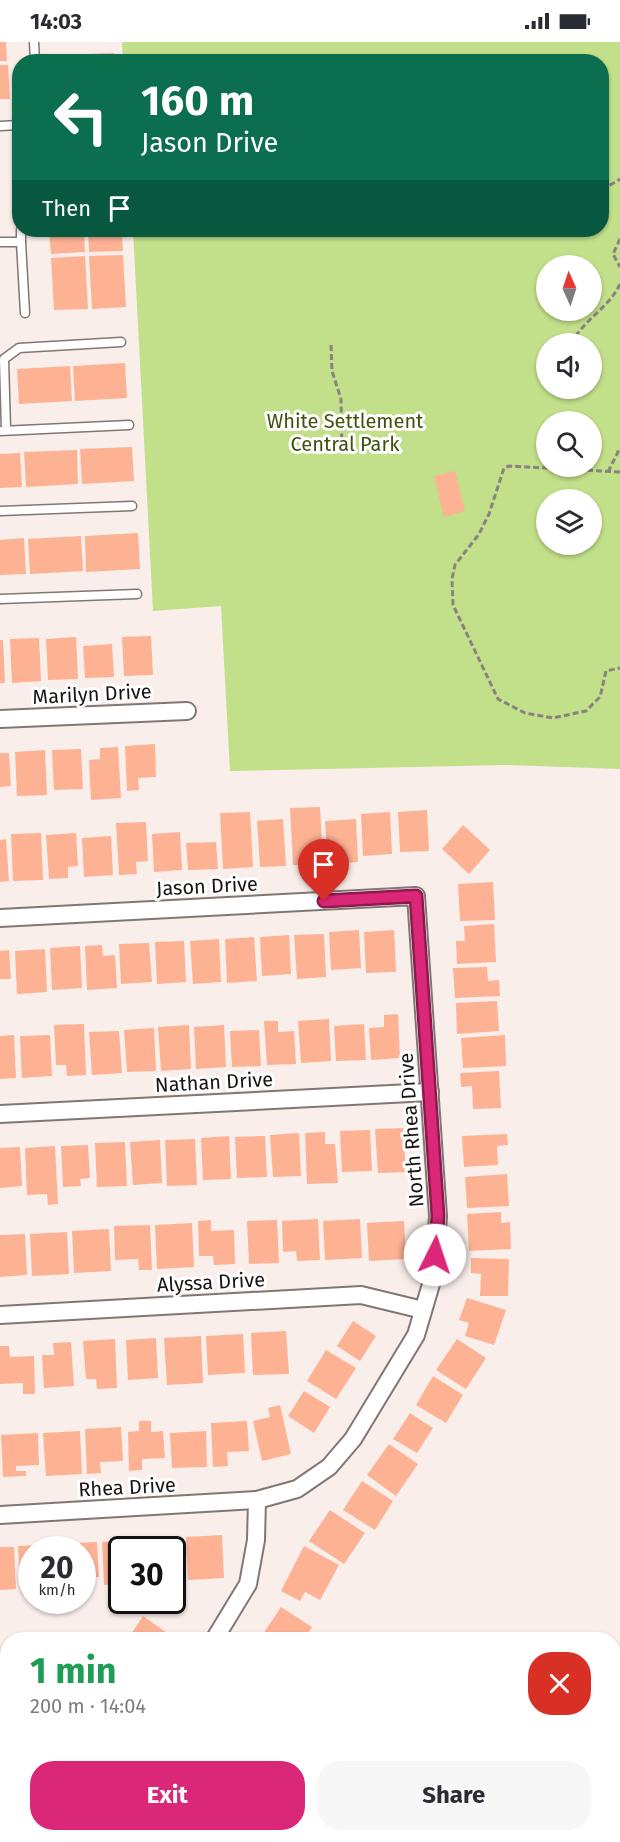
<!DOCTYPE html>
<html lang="en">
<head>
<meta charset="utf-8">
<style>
  :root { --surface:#fff; --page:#f7f7f7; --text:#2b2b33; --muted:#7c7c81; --accent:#db2777 }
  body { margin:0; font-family:"Fira Sans",sans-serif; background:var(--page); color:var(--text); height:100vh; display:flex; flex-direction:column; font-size:22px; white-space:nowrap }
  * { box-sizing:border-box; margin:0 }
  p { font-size:20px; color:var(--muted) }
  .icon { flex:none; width:33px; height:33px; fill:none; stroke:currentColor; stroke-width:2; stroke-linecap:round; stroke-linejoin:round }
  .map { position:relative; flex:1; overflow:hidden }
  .sheet { position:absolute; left:0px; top:1590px; width:621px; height:210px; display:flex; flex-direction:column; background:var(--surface); border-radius:24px 24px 0 0; box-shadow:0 2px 4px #0004 }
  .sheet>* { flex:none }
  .guide { position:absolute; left:12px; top:12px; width:597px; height:183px; border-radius:24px; box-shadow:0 2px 4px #0004; background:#0b6e4f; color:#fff; overflow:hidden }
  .needle { width:39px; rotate:357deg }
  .fabs { position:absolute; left:536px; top:213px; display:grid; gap:12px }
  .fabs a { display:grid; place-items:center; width:66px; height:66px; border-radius:50%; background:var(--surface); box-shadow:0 2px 4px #0004; font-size:30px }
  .speed { position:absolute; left:18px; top:1494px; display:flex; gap:12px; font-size:30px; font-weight:700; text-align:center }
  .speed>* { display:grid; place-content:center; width:78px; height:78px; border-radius:50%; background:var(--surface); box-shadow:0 2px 4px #0004; line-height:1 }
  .speed small { font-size:15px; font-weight:400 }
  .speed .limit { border:3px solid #111; border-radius:9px; background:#fff; color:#111 }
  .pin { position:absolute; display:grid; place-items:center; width:51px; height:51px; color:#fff; margin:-62px -26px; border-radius:50% 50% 50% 0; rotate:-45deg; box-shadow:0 0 6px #0007 }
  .pin .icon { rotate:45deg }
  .me { position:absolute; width:66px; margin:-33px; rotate:4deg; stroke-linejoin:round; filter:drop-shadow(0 0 4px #0008) }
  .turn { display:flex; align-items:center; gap:21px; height:126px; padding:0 30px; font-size:27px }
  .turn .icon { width:78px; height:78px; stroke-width:2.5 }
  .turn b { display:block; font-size:42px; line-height:51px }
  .then { display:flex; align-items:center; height:57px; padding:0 30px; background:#0003; gap:12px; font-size:22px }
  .round { display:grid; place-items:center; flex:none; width:63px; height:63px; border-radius:24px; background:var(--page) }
  .overview { display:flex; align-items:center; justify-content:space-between; height:102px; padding:0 30px }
  h1 { font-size:36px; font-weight:700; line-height:45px; color:#1e9e55 }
  .cta { display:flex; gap:12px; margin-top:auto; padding:12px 30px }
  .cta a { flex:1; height:69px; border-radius:24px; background:var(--accent); color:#fff; font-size:24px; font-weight:700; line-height:69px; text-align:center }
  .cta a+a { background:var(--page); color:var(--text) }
  .status { display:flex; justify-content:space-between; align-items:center; height:42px; padding:0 30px; background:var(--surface); direction:ltr }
  .status svg { height:16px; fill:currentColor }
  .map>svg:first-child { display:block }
  .green { fill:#c2df89; fill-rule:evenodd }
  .building { fill:#feb294 }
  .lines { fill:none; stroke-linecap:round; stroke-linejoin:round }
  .service-casing { stroke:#807773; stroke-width:11 }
  .minor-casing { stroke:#807773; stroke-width:20 }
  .path { stroke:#8a8280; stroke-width:3; stroke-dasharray:6 3; stroke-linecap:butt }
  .service { stroke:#fff; stroke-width:8 }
  .minor { stroke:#fff; stroke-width:16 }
  .route-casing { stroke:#8e194d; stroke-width:15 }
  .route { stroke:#db2777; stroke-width:10 }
  .labels { text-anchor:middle; stroke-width:6; stroke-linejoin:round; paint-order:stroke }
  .park-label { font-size:20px; fill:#3f510d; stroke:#fefefe }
  .street-label { font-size:20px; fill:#181413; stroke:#fefefe }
</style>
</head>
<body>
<div class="status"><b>14:03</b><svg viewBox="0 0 49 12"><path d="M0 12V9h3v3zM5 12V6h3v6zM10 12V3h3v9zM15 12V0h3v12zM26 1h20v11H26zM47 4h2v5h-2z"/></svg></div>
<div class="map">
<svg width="620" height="1800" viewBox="0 0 620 1800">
  <rect width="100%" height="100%" fill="#f9eeea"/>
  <path class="green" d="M122,0H620V727L505,723L230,729L221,564L153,569L133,188H602V20H123ZM546,224H591V268H546ZM546,302H591V346H546ZM546,380H591V424H546ZM546,458H591V502H546Z"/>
  <g class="building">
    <polygon points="0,0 6,0 7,19 0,19"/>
    <polygon points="114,11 114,20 61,20 61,13"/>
    <polygon points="0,23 8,23 10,57 0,57"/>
    <polygon points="49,188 84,188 85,210 51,212"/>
    <polygon points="88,188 122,188 123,209 89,210"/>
    <polygon points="123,213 126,265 92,267 89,214"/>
    <polygon points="85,214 88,267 54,268 51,216"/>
    <polygon points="125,321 127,356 75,359 73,324"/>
    <polygon points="70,324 72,359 19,362 17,327"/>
    <polygon points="132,405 134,439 82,442 80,407"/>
    <polygon points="77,408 78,442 26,445 24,410"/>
    <polygon points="20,411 22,445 0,446 0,412"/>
    <polygon points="455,429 465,469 444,475 434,434"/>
    <polygon points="138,491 140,527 86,530 85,494"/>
    <polygon points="81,494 83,529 30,532 28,497"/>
    <polygon points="24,496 26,532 0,533 0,498"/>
    <polygon points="151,594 153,633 124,634 122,595"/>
    <polygon points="76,595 78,637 48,638 46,597"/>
    <polygon points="39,596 41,639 12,641 10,597"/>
    <polygon points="0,598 3,598 5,641 0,641"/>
    <polygon points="112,602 114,635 85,636 83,604"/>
    <polygon points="155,702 156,735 138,736 139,748 127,749 125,704"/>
    <polygon points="118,705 121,756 91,758 89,718 100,717 100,706"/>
    <polygon points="81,707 83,747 54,748 52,708"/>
    <polygon points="45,708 47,753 17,754 15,710"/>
    <polygon points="0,711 9,711 11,744 0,745"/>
    <polygon points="320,765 323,822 293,823 290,766"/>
    <polygon points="427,768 429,809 400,810 398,770"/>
    <polygon points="250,770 253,825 223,827 220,771"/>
    <polygon points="390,770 392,812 363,814 361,772"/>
    <polygon points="283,777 286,824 260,825 257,779"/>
    <polygon points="356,777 358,820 328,822 325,779"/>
    <polygon points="146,780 148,819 136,820 137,832 119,833 116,781"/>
    <polygon points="463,783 490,808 469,832 442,807"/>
    <polygon points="180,790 182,828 154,830 152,792"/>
    <polygon points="41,791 43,838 13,839 11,792"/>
    <polygon points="76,791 78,824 68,825 68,836 49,837 46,793"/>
    <polygon points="111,794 113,833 84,835 82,796"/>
    <polygon points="6,797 9,839 0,840 0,798"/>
    <polygon points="216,800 218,827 188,828 186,801"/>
    <polygon points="493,840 495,878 460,879 458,842"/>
    <polygon points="494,882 496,920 457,922 456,899 465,899 464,884"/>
    <polygon points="359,888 361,926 331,928 329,890"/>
    <polygon points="394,888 396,930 366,931 364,890"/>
    <polygon points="324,892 326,935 297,937 294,893"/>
    <polygon points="289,893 291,932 262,934 260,895"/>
    <polygon points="254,895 257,939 227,941 225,897"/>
    <polygon points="219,897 221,940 193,942 190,899"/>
    <polygon points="184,899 186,940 157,942 155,900"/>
    <polygon points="149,901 152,940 121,942 119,902"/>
    <polygon points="102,903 103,914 115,913 117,946 87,948 85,904"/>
    <polygon points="80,904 82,946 52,948 50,906"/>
    <polygon points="45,907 47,950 17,952 15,909"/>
    <polygon points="9,908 11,937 0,937 0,909"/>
    <polygon points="487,925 488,939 499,938 500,954 455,956 453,926"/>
    <polygon points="497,959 499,989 457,992 456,961"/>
    <polygon points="398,972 400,1016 371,1018 369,986 384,985 384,973"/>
    <polygon points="329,977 331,1019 301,1021 298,979"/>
    <polygon points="264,979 278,979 278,990 294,989 296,1022 267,1023"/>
    <polygon points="84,982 86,1033 67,1034 66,1023 56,1023 54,983"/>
    <polygon points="364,982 366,1018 336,1019 334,984"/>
    <polygon points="189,983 191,1027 161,1029 158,985"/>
    <polygon points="224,983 226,1025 196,1027 194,985"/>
    <polygon points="154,986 156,1029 127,1030 124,988"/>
    <polygon points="259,988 261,1024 232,1025 230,989"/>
    <polygon points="119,989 122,1031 92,1033 89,990"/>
    <polygon points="14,993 16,1036 0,1037 0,994"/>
    <polygon points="50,993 52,1034 22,1036 20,994"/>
    <polygon points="505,993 506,1024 463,1026 461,996"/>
    <polygon points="499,1029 501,1066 473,1067 472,1044 461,1045 460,1031"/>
    <polygon points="403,1086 406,1130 378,1131 375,1087"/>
    <polygon points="370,1088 372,1129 342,1130 340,1089"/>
    <polygon points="325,1090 325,1102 335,1102 338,1141 307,1142 305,1091"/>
    <polygon points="299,1091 301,1134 273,1135 270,1093"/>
    <polygon points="507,1092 508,1103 497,1104 498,1123 464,1125 462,1094"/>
    <polygon points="229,1094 231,1137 203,1138 201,1096"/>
    <polygon points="265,1094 267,1135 237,1136 235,1095"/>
    <polygon points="195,1097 197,1143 167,1144 165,1098"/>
    <polygon points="160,1098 162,1141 133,1143 130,1100"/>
    <polygon points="125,1100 127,1144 97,1145 95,1101"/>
    <polygon points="88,1103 90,1136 80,1137 81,1144 63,1145 61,1104"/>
    <polygon points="55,1104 58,1162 48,1163 47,1152 27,1153 25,1106"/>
    <polygon points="20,1105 22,1144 0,1146 0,1106"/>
    <polygon points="507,1132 509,1164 467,1166 465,1135"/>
    <polygon points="501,1170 501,1181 510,1180 511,1207 469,1209 467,1172"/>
    <polygon points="318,1177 320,1218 297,1219 296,1209 283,1210 282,1179"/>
    <polygon points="360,1177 362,1216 325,1218 323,1179"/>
    <polygon points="211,1178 211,1189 234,1188 235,1222 214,1223 213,1214 199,1214 198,1179"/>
    <polygon points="277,1178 279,1221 249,1222 247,1179"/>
    <polygon points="404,1179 406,1217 369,1219 367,1181"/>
    <polygon points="192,1181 194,1225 157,1227 155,1183"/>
    <polygon points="150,1183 152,1228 139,1228 138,1217 115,1218 114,1184"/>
    <polygon points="109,1187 111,1229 74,1231 72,1189"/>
    <polygon points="67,1190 69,1232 32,1234 30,1192"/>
    <polygon points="25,1192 27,1233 0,1235 0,1193"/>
    <polygon points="471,1216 509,1217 508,1254 480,1254 481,1232 471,1231"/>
    <polygon points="467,1256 506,1268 494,1303 465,1294 469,1281 459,1278"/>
    <polygon points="353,1279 376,1294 360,1319 337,1304"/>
    <polygon points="286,1289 289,1332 253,1333 251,1291"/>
    <polygon points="243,1292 245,1331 208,1333 206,1294"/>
    <polygon points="201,1294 203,1341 167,1343 164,1296"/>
    <polygon points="156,1296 158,1336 128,1338 126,1298"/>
    <polygon points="115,1297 117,1346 97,1347 96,1337 86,1337 83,1299"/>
    <polygon points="457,1297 486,1316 466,1347 436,1328"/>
    <polygon points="71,1300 74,1344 44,1346 42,1313 54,1313 53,1301"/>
    <polygon points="0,1304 9,1304 10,1315 34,1314 35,1352 23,1352 23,1341 0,1342"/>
    <polygon points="326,1308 356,1326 336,1357 307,1339"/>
    <polygon points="433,1334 463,1353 446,1381 416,1363"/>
    <polygon points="304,1349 330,1365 314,1391 288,1374"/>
    <polygon points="280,1363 291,1412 262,1419 253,1379 270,1375 268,1366"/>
    <polygon points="410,1371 433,1386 417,1411 393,1397"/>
    <polygon points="139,1379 151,1379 151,1390 163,1389 165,1416 142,1417 142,1428 129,1429 128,1390 139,1389"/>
    <polygon points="247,1379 249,1409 227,1410 228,1424 213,1425 211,1381"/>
    <polygon points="121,1385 123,1419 100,1420 101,1431 87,1432 85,1387"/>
    <polygon points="80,1389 82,1432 46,1434 43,1391"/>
    <polygon points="206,1389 207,1425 172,1426 170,1391"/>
    <polygon points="38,1391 39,1423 16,1424 16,1429 26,1429 26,1434 3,1435 1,1393"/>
    <polygon points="389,1402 418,1422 396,1454 367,1433"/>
    <polygon points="362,1439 393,1459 375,1488 343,1468"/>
    <polygon points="330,1468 365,1491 344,1522 309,1499"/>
    <polygon points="222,1493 224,1536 188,1538 186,1495"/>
    <polygon points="177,1496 179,1542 172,1543 172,1508 148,1508 147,1497"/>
    <polygon points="139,1498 139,1508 122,1508 122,1542 104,1543 102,1500"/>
    <polygon points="97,1500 99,1535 82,1536 82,1508 60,1508 60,1502"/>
    <polygon points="41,1503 41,1508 32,1508 32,1544 20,1545 18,1504"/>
    <polygon points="304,1504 339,1523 320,1558 305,1550 300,1559 281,1549"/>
    <polygon points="0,1505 14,1505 16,1547 0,1548"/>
    <polygon points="281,1565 312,1585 304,1598 261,1595"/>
    <polygon points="143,1574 177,1598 127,1598"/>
    <polygon points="4,1741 8,1748 5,1773 8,1784 0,1787 0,1743"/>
    <polygon points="113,1792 138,1792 144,1800 103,1800"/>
    <polygon points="154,1792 167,1792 161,1799"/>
  </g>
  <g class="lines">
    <defs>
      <g id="service">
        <polyline points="34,0 35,20"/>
        <polyline points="0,84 19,83 20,129"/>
        <polyline points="21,188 21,200"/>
        <polyline points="0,200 21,200 25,271"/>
        <polyline points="6,388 4,317 19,306 121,300"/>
        <polyline points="0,389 129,383"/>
        <polyline points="0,469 132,464"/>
        <polyline points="0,557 137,552"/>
      </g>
      <g id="minor">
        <polyline points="0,677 187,669"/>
        <polyline points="0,876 416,854 438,1174 434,1232 416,1293 353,1397 329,1425 297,1447 257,1458 0,1473"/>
        <polyline points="0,1072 430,1050"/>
        <polyline points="0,1273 361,1253 423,1268"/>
        <polyline points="214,1598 248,1542 256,1498 257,1458"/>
        <polyline points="42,1800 54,1792"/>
      </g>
    </defs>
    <use href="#service" class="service-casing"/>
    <use href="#minor" class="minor-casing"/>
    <g class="path">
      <polyline points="602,148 620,137"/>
      <polyline points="620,197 613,212 620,225"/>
      <path d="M571,302C583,278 609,266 620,242"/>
      <polyline points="331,303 332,329 341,357 342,409"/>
      <polyline points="608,430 620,406"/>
      <polyline points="620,430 509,424 504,426 489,472 479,492 455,523 452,537 453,563 498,657 525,671 553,676 586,669 600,655 606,629 620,626"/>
    </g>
    <use href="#service" class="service"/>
    <use href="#minor" class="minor"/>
  </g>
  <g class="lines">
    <defs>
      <polyline id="route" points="324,859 416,854 438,1174 435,1213"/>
    </defs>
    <use href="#route" class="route-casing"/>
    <use href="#route" class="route"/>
  </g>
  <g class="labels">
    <g class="park-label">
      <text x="345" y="386">White Settlement<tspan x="345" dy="23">Central Park</tspan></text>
    </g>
    <g class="street-label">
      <text transform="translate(92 652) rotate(-3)" y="7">Marilyn Drive</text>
      <text transform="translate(207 844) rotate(-3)" y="7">Jason Drive</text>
      <text transform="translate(214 1040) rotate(-3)" y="7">Nathan Drive</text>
      <text transform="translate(411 1088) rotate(-94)" y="7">North Rhea Drive</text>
      <text transform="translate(211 1240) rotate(-3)" y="7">Alyssa Drive</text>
      <text transform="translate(127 1445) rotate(-3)" y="7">Rhea Drive</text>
    </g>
  </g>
</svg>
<div class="fabs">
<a><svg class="needle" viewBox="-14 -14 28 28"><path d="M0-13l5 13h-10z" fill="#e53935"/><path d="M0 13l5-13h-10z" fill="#7c7c81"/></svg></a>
<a><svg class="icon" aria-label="sound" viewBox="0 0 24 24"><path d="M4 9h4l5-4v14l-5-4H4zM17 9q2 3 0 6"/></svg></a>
<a><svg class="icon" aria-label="search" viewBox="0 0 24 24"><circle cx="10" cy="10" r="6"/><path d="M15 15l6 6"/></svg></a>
<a><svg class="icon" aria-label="layers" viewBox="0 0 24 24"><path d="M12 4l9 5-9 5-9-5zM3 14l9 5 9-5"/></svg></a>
</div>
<div class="speed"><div>20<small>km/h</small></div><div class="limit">30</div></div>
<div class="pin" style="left:324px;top:859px;background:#d93025"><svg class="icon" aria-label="arrive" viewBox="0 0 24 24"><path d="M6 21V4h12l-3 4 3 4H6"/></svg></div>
<svg class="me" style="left:435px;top:1213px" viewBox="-20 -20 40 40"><circle r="19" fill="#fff"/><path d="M0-13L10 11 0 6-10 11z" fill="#db2777"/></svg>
<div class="guide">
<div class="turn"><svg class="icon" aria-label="left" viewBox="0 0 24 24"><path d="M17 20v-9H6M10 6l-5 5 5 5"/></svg><div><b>160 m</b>Jason Drive</div></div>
<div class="then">Then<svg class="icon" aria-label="arrive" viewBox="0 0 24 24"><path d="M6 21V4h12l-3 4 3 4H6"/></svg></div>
</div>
<section class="sheet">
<div class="overview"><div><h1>1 min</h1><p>200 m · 14:04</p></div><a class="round" style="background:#d93025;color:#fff"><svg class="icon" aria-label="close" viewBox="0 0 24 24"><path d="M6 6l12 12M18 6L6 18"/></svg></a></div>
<div class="cta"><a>Exit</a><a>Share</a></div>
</section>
</div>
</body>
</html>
